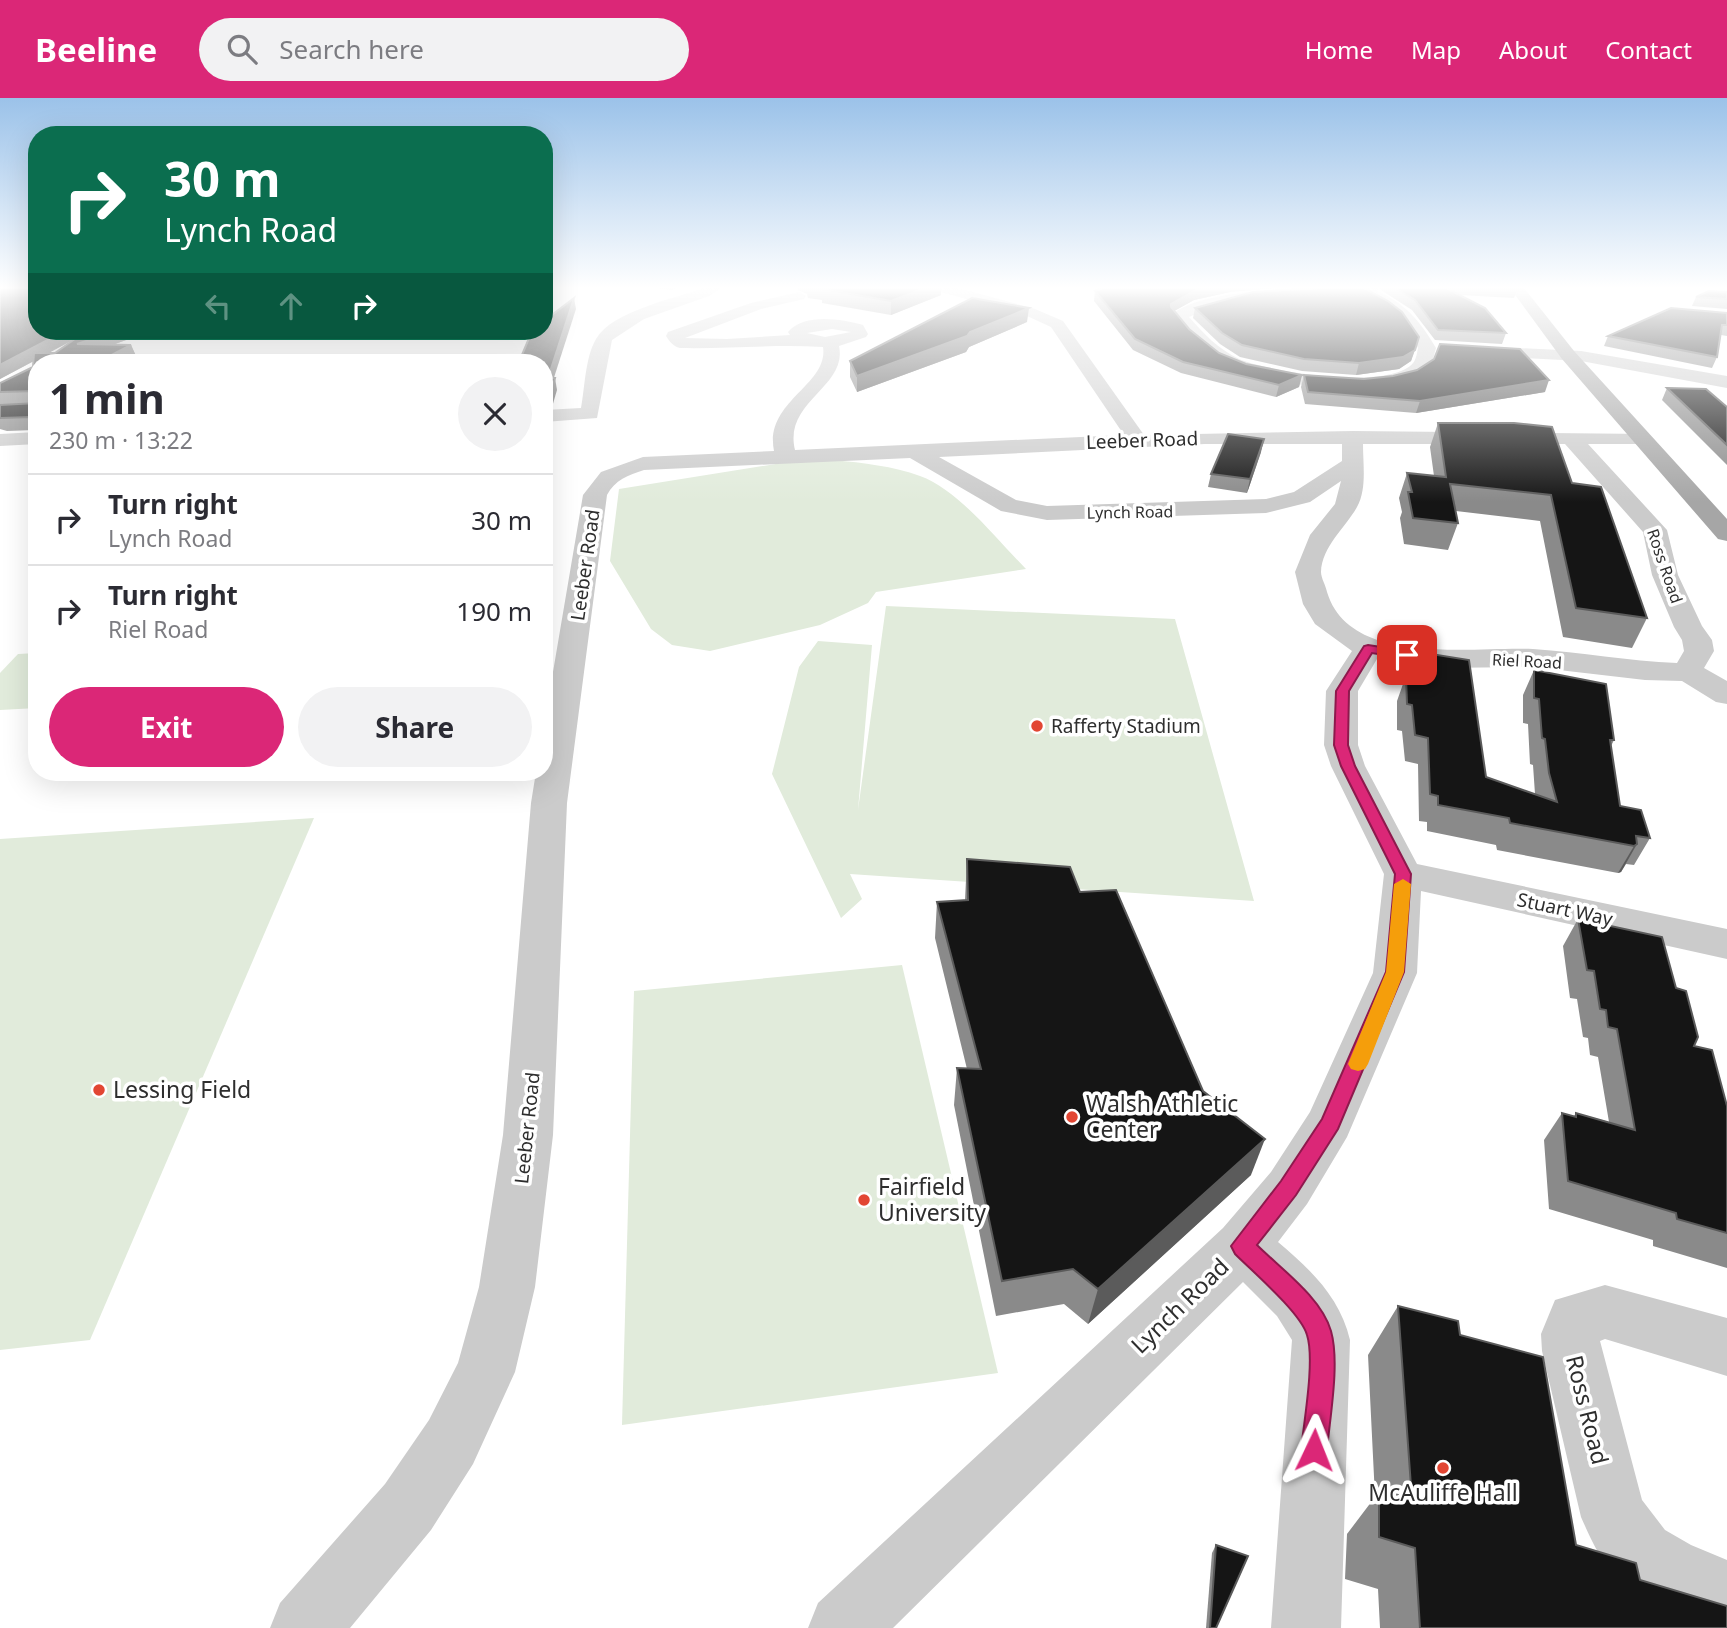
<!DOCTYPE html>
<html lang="en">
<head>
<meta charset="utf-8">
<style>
  :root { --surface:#fff; --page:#f2f2f3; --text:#2b2b33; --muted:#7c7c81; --line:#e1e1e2; --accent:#db2777 }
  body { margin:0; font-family:"Noto Sans",sans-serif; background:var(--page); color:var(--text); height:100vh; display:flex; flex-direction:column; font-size:26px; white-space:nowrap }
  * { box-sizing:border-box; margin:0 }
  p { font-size:23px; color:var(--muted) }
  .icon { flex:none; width:38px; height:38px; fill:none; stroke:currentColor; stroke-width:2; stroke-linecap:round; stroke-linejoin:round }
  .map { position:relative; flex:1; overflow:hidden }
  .panel { position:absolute; left:28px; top:256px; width:525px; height:427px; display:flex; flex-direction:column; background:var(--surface); border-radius:28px; box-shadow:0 7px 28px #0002 }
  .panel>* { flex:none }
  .guide { position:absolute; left:28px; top:28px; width:525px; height:214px; border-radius:28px; box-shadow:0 7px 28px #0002; background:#0b6e4f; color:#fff; overflow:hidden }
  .pin { position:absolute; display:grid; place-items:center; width:60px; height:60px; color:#fff; margin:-30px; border-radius:14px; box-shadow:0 4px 10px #0006 }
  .me { position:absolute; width:77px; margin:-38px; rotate:2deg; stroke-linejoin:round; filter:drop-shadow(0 0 5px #0008) }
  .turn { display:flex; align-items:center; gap:24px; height:147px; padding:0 21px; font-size:32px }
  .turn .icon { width:91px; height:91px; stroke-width:2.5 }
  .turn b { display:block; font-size:49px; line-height:60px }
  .lanes { display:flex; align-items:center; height:66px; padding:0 21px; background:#0003; justify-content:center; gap:35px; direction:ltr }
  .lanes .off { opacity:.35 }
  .round { display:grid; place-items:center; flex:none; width:74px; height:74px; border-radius:37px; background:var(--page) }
  .summary { display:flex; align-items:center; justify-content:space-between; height:119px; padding:0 21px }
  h1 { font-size:42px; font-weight:700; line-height:52px }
  .button { display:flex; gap:14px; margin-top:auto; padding:14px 21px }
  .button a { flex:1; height:80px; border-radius:42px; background:var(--accent); color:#fff; font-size:28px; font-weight:700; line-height:80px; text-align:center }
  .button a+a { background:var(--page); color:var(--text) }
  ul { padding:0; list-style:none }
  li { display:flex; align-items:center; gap:21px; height:91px; padding:0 21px; border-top:2px solid var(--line) }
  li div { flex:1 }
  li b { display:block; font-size:26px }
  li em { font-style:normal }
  header { display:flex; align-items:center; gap:42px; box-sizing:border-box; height:98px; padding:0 35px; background:var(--accent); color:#fff }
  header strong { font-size:33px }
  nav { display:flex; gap:38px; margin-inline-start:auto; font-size:24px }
  .search { width:490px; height:63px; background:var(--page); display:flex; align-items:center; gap:18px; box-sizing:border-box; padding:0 24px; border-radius:38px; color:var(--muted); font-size:26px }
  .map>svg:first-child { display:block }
  .green { fill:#e1ebdb }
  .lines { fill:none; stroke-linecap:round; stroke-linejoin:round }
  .minor { fill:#cbcbcb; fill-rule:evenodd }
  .major { fill:#a6a6a6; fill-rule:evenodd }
  .wall { fill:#8a8a8a; fill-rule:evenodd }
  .shaded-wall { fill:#5b5b5b }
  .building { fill:#151515; stroke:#5b5b5b; stroke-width:2 }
  .route { fill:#db2777; stroke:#8e194d; stroke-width:2 }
  .slow { fill:#f59e0b }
  .poi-dot { fill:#e24633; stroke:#fff; stroke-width:2.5 }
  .labels { text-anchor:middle; stroke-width:7; stroke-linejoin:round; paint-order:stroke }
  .far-street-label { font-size:16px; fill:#2e2e2e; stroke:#fff }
  .street-label { font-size:19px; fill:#2e2e2e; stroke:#fff }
  .poi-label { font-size:19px; fill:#2e2e2e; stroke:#fff; text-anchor:start }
  .near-poi-label { font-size:23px; fill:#2e2e2e; stroke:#fff; text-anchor:start }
  .near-street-label { font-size:23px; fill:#2e2e2e; stroke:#fff }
</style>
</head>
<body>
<header>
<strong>Beeline</strong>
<div class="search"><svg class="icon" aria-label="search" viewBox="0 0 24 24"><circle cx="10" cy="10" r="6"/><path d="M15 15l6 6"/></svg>Search here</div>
<nav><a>Home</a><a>Map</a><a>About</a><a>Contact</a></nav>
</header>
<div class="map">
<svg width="1727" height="1530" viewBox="0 0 1727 1530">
  <rect width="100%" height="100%" fill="#fff"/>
  <g class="green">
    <path d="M834,362C863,365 893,368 920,378C959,392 997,442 1026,471L876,494L868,505L820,527L710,553L672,547L651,531L610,463L619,391L782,365Z"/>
    <polygon points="886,508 1175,521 1254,803 850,776 862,801 841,820 772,676 799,569 818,543 872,547 858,712"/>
    <polygon points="37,555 37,610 0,612 0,575 18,556"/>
    <polygon points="314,720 90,1242 0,1252 0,741"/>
    <polygon points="902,867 998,1275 622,1327 634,893"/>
  </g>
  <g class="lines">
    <g class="minor">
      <path d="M703,190H722L709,198L644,221L612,242L597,320L544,324V312L581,310C585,289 585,260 596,241C612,213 674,201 703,190Z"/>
      <path d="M935,190H958L1035,211L1063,223L1144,337L1353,333L1648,336L1651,340L1648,344L1641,346H1588L1667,432L1678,477L1702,528L1712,542L1714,553L1704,570L1727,583V606L1716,604L1682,583L1645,582L1533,569L1438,570L1377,561L1358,593V647L1365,668L1417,766L1727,831V861L1421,793L1417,875L1347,1039L1307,1106L1278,1144C1310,1171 1340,1199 1350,1242L1341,1530H1271L1292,1242L1277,1218L1243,1184L893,1530H808L818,1505L1223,1130L1271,1074L1310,1014L1373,875L1384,776L1331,668L1324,647L1326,593L1352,553L1315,526L1303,506L1295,474L1310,437L1335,406L1341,383L1310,404L1266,415L1047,422L1001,413L910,360L644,372C628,377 615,382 607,397L567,705L553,1037L535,1189L515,1274L473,1366L431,1432L350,1530H270L280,1505L385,1386L429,1322L458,1265L479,1189L503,1037L531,705L536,674H544V627L583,397L601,374L643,359L774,353C764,303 829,287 823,249C776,246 728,251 680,250C673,248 670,244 666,238L668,234L751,205L799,194L806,198L804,201L761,211L685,240L727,241L790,237L788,234C805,215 840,221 863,227L868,236L866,239L839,248C848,289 783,303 795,352L1124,337L1051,229L1025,217L937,193ZM832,231L851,234L825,239L807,235ZM1205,346H1342V363L1294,394L1266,401L1047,408L1016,402L939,359ZM1363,346H1565L1643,434L1652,477L1674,529L1682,542L1684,553L1677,565C1628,563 1581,554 1533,551C1473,548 1350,570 1327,494C1326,488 1321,480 1321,474C1322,448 1346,429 1357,409C1367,391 1363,367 1363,346Z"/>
      <path d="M1298,190H1379L1377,193C1406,206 1420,223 1436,250C1434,256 1433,265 1429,270C1398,307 1265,286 1226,268C1204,257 1186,238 1171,218C1191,196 1268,192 1298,190ZM1358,195C1390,210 1402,219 1418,250C1417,255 1416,262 1413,265C1390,293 1269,274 1239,261C1218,251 1204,236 1189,219C1240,195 1303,199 1358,195Z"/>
      <polygon points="1473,248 1581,253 1727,278 1727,290 1581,263 1467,257 1464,253 1467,249"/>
      <polygon points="37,334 37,346 0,348 0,336"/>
      <path d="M1605,1187L1727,1220V1278L1605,1241L1600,1243L1642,1402L1665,1432L1691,1447L1727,1462V1530C1699,1521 1638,1499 1617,1480C1601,1465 1590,1439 1581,1419L1542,1253L1541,1236L1555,1202Z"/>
    </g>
    <polygon class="major" points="1510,190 1524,190 1574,253 1727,421 1727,443 1718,441 1562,261"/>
  </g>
  <g class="wall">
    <path d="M0,190L37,233H151L112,247H131L136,258L125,264H37V337L34,332L7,333L0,331V307L31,306H0V285L33,269L34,263L0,281ZM71,243H72L55,255H48Z"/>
    <polygon points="656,190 676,190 672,192"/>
    <polygon points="798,190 941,190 941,197 891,217 822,205 822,202 808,200 807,196 798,192"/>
    <polygon points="1380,190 1518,190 1514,200 1460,197 1506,235 1502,246 1435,242 1412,212 1381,192"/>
    <polygon points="1095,193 1230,194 1194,202 1174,213 1189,231 1219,255 1246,266 1302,277 1299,289 1276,299 1181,275 1133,252 1094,203"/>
    <polygon points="1727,194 1727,211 1692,208 1696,199"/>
    <polygon points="1195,210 1419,239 1411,263 1399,271 1356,277 1302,273 1240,259 1220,246 1193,220"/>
    <polygon points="1727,215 1727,238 1721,237 1717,259 1712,270 1604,248 1608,238"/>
    <polygon points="1027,224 969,249 966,254 857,294 850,279 850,263"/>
    <polygon points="1304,277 1545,294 1416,315 1305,306 1301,289"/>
    <polygon points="1667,290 1727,309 1727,367 1662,302"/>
    <polygon points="1438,325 1572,385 1647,520 1632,550 1563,539 1540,423 1456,413 1458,425 1448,452 1404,446 1400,420 1402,414 1399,400 1407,375 1434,378 1430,349"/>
    <polygon points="1261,354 1247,395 1208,389 1211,376"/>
    <polygon points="1412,553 1486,679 1535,696 1533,667 1530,666 1528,626 1523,625 1523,597 1534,572 1614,642 1611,648 1620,708 1650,740 1634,767 1626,766 1621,774 1618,775 1497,752 1496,747 1427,733 1427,724 1419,723 1418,666 1405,663 1402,633 1397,632 1397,603 1403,586 1403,578"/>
    <polygon points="967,761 1080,794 1203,993 1251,1077 1088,1226 1064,1206 996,1218 954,1007 957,970 967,971 935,840 937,804 965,802"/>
    <polygon points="1578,821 1676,890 1694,948 1727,1008 1727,1170 1653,1148 1653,1142 1549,1111 1544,1042 1562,1015 1574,1018 1576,1015 1609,1024 1598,959 1590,957 1588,940 1583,939 1577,901 1570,900 1563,848"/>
    <polygon points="1398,1208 1460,1237 1576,1447 1727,1530 1380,1530 1378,1491 1345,1481 1347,1436 1375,1399 1368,1257"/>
    <polygon points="1216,1447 1216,1530 1206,1530 1212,1455"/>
  </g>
  <g class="shaded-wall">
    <polygon points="925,190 941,190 941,197 891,217 891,203"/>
    <polygon points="1207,190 1274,190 1230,194 1194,202 1169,216 1171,206 1196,192"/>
    <polygon points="574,200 576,211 550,292 548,280"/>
    <polygon points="1029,210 1027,224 969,249 966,254 857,294 857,278 970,234"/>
    <polygon points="65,233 66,233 71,243 0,281 0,267"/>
    <polygon points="117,233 151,233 82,258 77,246"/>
    <polygon points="131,247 136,258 125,264 98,264"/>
    <polygon points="1415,252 1411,263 1399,271 1356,277 1359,265"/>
    <polygon points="1302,277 1299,289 1276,299 1279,287"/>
    <polygon points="555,280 557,292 552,309 544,311 544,298"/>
    <polygon points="1549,282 1545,294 1416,315 1420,303"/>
    <polygon points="544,314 547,326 544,334"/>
    <polygon points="1264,341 1261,354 1247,395 1250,381"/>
    <polygon points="1637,746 1621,774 1618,775 1634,748"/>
    <polygon points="1265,1041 1251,1077 1088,1226 1098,1191"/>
  </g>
  <g class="building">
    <polygon points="0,190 37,190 37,233 65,233 0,267"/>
    <polygon points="826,190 925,190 891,203 822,191"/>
    <polygon points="1103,190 1207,190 1196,192 1171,206 1171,209 1189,231 1219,255 1246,266 1302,277 1279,287 1183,264 1135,241 1095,193"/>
    <polygon points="1327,190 1364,190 1388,203 1402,214 1419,239 1415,252 1403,259 1359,265 1304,261 1242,247 1222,235 1195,210 1253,194"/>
    <polygon points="1395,190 1446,190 1485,210 1506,235 1438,232 1415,202"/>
    <polygon points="1709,193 1727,194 1727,201 1696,199"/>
    <polygon points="574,200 548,280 555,280 550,297 544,298 544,264 519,264 532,233 544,233 544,223"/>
    <polygon points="972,200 1029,210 970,234 967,238 857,278 850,263"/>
    <polygon points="1671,210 1727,215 1727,227 1722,227 1717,259 1608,238"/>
    <polygon points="68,233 117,233 77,246 131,247 98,264 37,264 37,293 0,294 0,285 33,269 34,255 55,255 79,238"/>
    <polygon points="1440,246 1520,251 1549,282 1420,303 1308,294 1304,277 1364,281 1393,278 1417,272 1434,261"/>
    <polygon points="1667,290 1706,291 1727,309 1727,347"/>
    <polygon points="37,305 37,331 33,330 31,319 0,320 0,307"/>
    <polygon points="1438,325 1514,325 1552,329 1572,385 1601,389 1647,520 1576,510 1551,397 1450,386 1458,425 1413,420 1408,394 1412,394 1407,375 1446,379"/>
    <polygon points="1228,336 1264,341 1250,381 1211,376"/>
    <polygon points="1412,553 1469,562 1486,679 1557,704 1549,675 1545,641 1542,640 1539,601 1534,600 1534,572 1606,586 1614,642 1610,642 1620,708 1641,712 1650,740 1636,738 1637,746 1634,748 1510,725 1509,720 1438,707 1438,698 1430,696 1428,640 1415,637 1412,607 1407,606 1406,578 1411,579"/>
    <polygon points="967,761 1070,769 1080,794 1116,792 1203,993 1265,1041 1098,1191 1073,1171 1002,1183 957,970 981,971 937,804 968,802"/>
    <polygon points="1578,821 1662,839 1676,890 1686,893 1698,939 1694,948 1712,952 1727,1008 1727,1135 1677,1121 1676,1115 1568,1083 1562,1015 1576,1019 1576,1015 1635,1032 1617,931 1608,929 1606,912 1600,911 1594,873 1587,872"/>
    <polygon points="1398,1208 1458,1223 1460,1237 1543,1259 1576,1447 1636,1465 1640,1482 1727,1508 1727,1530 1420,1530 1415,1450 1379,1439 1379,1392 1412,1402"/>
    <polygon points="1216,1447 1248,1458 1216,1530 1210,1530"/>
  </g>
  <linearGradient id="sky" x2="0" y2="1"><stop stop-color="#9bc2e9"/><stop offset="0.47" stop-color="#fff"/><stop offset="1" stop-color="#fff" stop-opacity="0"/></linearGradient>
  <rect width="1727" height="404" fill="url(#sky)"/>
  <path class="route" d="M1368,547L1407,553L1413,557L1407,561L1372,555L1349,593L1348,647L1355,668L1411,776L1404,874L1338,1031L1296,1097L1257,1147C1281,1171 1321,1199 1331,1233C1340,1265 1330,1318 1327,1352L1324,1361L1314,1365L1305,1361L1301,1352C1304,1323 1315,1262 1307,1237C1301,1215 1252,1173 1235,1156L1231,1148L1281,1083L1322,1021L1386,874L1395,776L1341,668L1334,647L1336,593L1364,548Z"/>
  <polygon class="slow" points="1403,781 1411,786 1404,874 1368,966 1365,971 1358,973 1351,971 1348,966 1386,874 1394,786"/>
  <g class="poi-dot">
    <circle cx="1037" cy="628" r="7"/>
    <circle cx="99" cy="992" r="7"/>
    <circle cx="1072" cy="1019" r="7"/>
    <circle cx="864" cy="1102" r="7"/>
    <circle cx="1443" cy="1370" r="7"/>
  </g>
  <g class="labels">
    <g class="far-street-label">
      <text transform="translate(1130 414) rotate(-1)" y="6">Lynch Road</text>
      <text transform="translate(1665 468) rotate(71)" y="6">Ross Road</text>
      <text transform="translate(1527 563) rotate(3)" y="6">Riel Road</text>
    </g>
    <g class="street-label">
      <text transform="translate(1142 342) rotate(-2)" y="7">Leeber Road</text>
      <text transform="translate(585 467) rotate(-82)" y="7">Leeber Road</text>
      <text transform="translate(1565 811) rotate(12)" y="7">Stuart Way</text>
      <text transform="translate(527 1030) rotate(-84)" y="7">Leeber Road</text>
    </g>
    <g class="poi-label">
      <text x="1051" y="635">Rafferty Stadium</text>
    </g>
    <g class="near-poi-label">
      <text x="113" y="1000">Lessing Field</text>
      <text x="1086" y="1014">Walsh Athletic<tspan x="1086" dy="26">Center</tspan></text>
      <text x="878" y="1097">Fairfield<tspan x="878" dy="26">University</tspan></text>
      <text x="1443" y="1403" text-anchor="middle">McAuliffe Hall</text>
    </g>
    <g class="near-street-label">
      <text transform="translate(1180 1208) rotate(-44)" y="8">Lynch Road</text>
      <text transform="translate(1587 1312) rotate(76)" y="8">Ross Road</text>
    </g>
  </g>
</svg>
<div class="pin" style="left:1407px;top:557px;background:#d93025"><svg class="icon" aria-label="arrive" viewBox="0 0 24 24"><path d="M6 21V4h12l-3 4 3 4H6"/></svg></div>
<svg class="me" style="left:1314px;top:1352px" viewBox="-20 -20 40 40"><path d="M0-17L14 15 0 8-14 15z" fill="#db2777" stroke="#fff" stroke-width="4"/></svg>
<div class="guide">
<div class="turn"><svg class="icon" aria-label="right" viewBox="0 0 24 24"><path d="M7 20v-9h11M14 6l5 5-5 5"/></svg><div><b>30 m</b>Lynch Road</div></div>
<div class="lanes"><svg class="icon off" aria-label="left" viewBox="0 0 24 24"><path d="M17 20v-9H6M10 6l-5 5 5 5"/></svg><svg class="icon off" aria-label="ahead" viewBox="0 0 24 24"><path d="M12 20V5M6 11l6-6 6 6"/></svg><svg class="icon" aria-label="right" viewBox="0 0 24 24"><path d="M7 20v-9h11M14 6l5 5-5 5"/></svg></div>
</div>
<section class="panel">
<div class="summary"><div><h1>1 min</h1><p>230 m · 13:22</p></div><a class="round"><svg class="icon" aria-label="close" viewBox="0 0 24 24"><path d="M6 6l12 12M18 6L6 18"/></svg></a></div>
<ul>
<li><svg class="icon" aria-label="right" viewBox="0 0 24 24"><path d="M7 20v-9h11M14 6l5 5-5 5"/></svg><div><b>Turn right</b><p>Lynch Road</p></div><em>30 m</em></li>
<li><svg class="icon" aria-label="right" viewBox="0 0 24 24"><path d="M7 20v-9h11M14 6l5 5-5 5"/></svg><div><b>Turn right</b><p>Riel Road</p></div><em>190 m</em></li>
</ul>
<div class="button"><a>Exit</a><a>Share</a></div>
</section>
</div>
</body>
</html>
